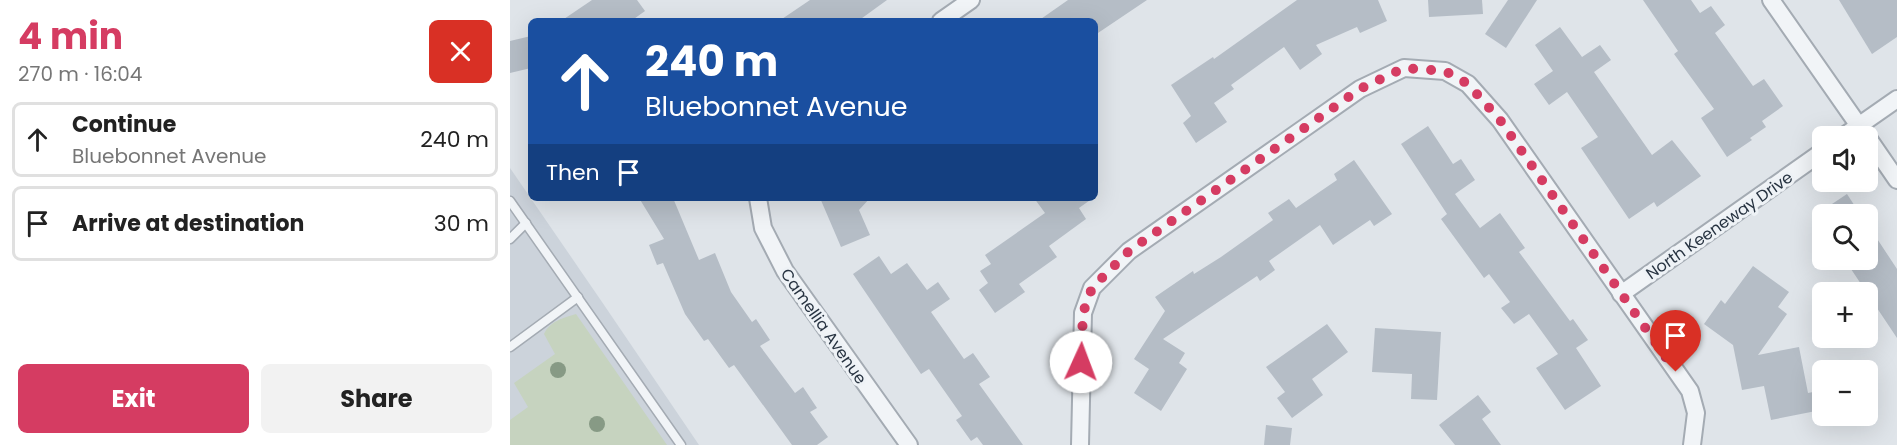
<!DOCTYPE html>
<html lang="en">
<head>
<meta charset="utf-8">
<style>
  :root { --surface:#fff; --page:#f2f2f2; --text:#222; --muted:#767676; --line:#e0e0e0; --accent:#d53c62 }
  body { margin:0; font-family:Poppins,sans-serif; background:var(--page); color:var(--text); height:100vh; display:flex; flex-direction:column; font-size:22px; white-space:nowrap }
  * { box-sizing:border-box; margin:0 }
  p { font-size:20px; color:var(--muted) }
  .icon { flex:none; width:33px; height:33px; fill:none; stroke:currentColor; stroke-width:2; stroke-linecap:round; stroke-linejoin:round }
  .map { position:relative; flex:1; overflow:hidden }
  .drawer { display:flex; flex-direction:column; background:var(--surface); width:510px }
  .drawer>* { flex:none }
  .banner { position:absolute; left:18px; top:18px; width:570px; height:183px; border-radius:9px; box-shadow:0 6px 24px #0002; background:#1a4fa0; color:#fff; overflow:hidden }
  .tools { position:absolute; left:1302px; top:126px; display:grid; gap:12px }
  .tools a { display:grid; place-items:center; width:66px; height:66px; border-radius:9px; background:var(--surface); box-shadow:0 6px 24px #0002; font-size:30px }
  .pin { position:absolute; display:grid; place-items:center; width:51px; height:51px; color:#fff; margin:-62px -26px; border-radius:50% 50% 50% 0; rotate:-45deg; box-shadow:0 0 6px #0007 }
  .pin .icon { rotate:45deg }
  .me { position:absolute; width:66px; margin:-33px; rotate:2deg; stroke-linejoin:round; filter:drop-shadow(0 0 4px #0008) }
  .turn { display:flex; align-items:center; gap:21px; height:126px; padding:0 18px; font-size:27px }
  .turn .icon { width:78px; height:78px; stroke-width:2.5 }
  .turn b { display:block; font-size:42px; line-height:51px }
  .then { display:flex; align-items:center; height:57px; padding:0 18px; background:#0003; gap:12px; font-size:22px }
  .round { display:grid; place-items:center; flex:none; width:63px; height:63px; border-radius:9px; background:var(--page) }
  .head { display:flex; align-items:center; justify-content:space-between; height:102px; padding:0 18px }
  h1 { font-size:36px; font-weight:700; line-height:45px; color:var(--accent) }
  .cta { display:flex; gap:12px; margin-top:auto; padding:12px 18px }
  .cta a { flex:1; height:69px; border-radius:9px; background:var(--accent); color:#fff; font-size:24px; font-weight:700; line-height:69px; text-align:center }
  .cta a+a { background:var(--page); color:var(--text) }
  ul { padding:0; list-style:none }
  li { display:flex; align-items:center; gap:18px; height:75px; margin:0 12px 9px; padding:0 6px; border:3px solid var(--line); border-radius:9px }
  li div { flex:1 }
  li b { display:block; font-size:22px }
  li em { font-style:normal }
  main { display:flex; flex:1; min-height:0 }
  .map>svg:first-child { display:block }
  .built { fill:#ccd3db }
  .green { fill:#c6d3bf }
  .building { fill:#b5bdc6 }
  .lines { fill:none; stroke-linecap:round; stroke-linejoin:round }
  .lane-casing { stroke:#a4abb3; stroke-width:11 }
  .street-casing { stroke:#a4abb3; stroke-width:20 }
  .lane { stroke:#f1f4f7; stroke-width:8 }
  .street { stroke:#f1f4f7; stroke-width:16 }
  .tree { fill:#879a85 }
  .route { stroke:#d53c62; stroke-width:10; stroke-dasharray:0 18 }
  .labels { text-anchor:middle; stroke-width:6; stroke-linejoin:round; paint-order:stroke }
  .street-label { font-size:16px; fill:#273341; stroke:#eef2f6 }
</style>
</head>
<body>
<main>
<section class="drawer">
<div class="head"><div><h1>4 min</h1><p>270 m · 16:04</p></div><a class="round" style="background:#d93025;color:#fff"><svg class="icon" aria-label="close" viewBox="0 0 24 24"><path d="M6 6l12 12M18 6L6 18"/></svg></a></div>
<ul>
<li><svg class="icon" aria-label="ahead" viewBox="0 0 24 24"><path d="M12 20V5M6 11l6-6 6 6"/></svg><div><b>Continue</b><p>Bluebonnet Avenue</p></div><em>240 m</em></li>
<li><svg class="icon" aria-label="arrive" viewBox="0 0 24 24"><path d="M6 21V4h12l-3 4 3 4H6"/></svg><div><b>Arrive at destination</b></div><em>30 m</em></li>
</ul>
<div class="cta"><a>Exit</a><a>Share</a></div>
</section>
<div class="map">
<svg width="1387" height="445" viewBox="0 0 1387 445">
  <rect width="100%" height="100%" fill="#dfe4e9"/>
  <polygon class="built" points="0,168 92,302 189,445 0,445"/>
  <path class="green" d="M66,314L157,445H0V420L18,407L4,383L45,354L34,334C40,321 53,318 66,314Z"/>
  <g class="building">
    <polygon points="82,0 127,0 135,11 121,21 51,21"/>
    <polygon points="300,0 377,0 348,21 269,21"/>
    <polygon points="558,0 637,0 585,35 585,21 528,21"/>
    <polygon points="787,0 868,0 877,21 850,33 847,27 806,45 812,54 790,70 774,47 721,85 724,89 704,103 717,122 686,143 673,123 681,116 661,85 703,57 704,59"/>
    <polygon points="918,0 972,0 973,14 919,17"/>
    <polygon points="998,0 1027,0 996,48 975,34"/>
    <polygon points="1133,0 1181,0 1190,13 1201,6 1215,25 1205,33 1243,86 1254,79 1273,106 1252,121 1256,127 1240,138 1242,140 1217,157 1191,118 1204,109 1164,54 1168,51"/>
    <polygon points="1329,0 1387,0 1387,37 1362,54"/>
    <polygon points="1050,27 1072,57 1090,45 1101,60 1084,72 1142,155 1162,140 1191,176 1147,207 1144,202 1119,219 1071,148 1088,137 1057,92 1039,105 1024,84 1043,71 1025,45"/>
    <polygon points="21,36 21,68 0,73 0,41"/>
    <polygon points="918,126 943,164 951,159 965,180 945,194 970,228 990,213 1015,248 1009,252 1060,321 1063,319 1078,340 1066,348 1091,386 1055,410 1026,368 1048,354 1019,314 1004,324 991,308 1000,302 979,274 974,278 931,219 937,214 891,144"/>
    <polygon points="844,160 882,214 864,226 860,220 823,245 810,225 759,261 765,270 750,281 747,276 653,339 675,353 669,363 677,369 651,411 624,393 639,369 624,359 655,311 645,297 683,271 684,274 711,257 763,220 758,213 779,199 786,208 827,180 824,174"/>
    <polygon points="1337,194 1350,214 1307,214"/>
    <polygon points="129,198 163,198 189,260 205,253 221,292 242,322 246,319 260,340 250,346 285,393 293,387 307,408 300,412 318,437 307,445 282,445 224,365 219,368 198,339 194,341 175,314 153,263 147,265 139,245 154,239"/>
    <polygon points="310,198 360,198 349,210 360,235 331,247"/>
    <polygon points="524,198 583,198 569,208 576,219 539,246 547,257 509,284 515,292 485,313 469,290 478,283 470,271 481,264 475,255 535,213"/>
    <polygon points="1358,225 1387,269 1387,338 1335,260 1358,260"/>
    <polygon points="369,256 381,274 397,263 417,290 428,282 440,299 421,312 454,359 463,353 480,377 469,384 513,445 473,445 467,437 461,441 446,420 452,416 419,369 411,374 343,274"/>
    <polygon points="1243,266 1279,292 1268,307 1277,314 1248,355 1289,347 1298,393 1303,392 1306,411 1261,420 1254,386 1232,390 1223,345 1194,324 1211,300 1215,304"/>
    <polygon points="817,324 838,352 802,379 813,395 782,418 767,398 775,392 756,367"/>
    <polygon points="865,328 931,332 927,400 901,399 902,374 862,372"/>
    <polygon points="968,395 981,412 972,419 991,445 945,445 929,425"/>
    <polygon points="756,425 782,428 780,445 754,445"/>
  </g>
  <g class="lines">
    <defs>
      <g id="lane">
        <polyline points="0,201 171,445"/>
        <polyline points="0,239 16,223"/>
        <polyline points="0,347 68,297"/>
      </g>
      <g id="street">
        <polyline points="1261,0 1356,136"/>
        <polyline points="431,21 461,0"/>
        <polyline points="1334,136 1387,99"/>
        <polyline points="1358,138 1387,180"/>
        <polyline points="248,198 253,228 275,271 399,445"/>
        <polyline points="1111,294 1312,152"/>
        <polyline points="570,445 573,313 582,288 619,251 850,89 894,68 935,71 958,84 990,120 1180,391 1186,413 1182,445"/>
      </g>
    </defs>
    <use href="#lane" class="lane-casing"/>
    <use href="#street" class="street-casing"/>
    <use href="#lane" class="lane"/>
    <use href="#street" class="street"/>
  </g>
  <g class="tree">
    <circle cx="48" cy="370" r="8"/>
    <circle cx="87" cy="424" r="8"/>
  </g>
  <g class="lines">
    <polyline class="route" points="571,362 573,313 582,288 619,251 850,89 894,68 935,71 958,84 990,120 1166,372"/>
  </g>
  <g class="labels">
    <g class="street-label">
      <text transform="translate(1209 225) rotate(-35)" y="6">North Keeneway Drive</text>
      <text transform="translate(314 326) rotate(55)" y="6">Camellia Avenue</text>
    </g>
  </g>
</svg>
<div class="tools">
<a><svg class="icon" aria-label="sound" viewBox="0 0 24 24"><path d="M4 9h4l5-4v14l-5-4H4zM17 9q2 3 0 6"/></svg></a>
<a><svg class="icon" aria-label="search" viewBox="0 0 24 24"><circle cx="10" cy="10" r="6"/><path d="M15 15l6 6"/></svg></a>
<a>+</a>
<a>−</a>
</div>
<div class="pin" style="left:1166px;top:372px;background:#d93025"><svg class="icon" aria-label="arrive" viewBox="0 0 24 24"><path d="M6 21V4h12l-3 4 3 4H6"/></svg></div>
<svg class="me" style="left:571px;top:362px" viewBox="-20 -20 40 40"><circle r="19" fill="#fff"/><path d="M0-13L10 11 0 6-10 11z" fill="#d53c62"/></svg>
<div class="banner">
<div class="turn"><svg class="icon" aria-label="ahead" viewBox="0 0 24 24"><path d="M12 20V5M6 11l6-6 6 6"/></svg><div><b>240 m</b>Bluebonnet Avenue</div></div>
<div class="then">Then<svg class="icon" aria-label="arrive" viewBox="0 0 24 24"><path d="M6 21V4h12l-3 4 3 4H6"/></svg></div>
</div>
</div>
</main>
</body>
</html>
